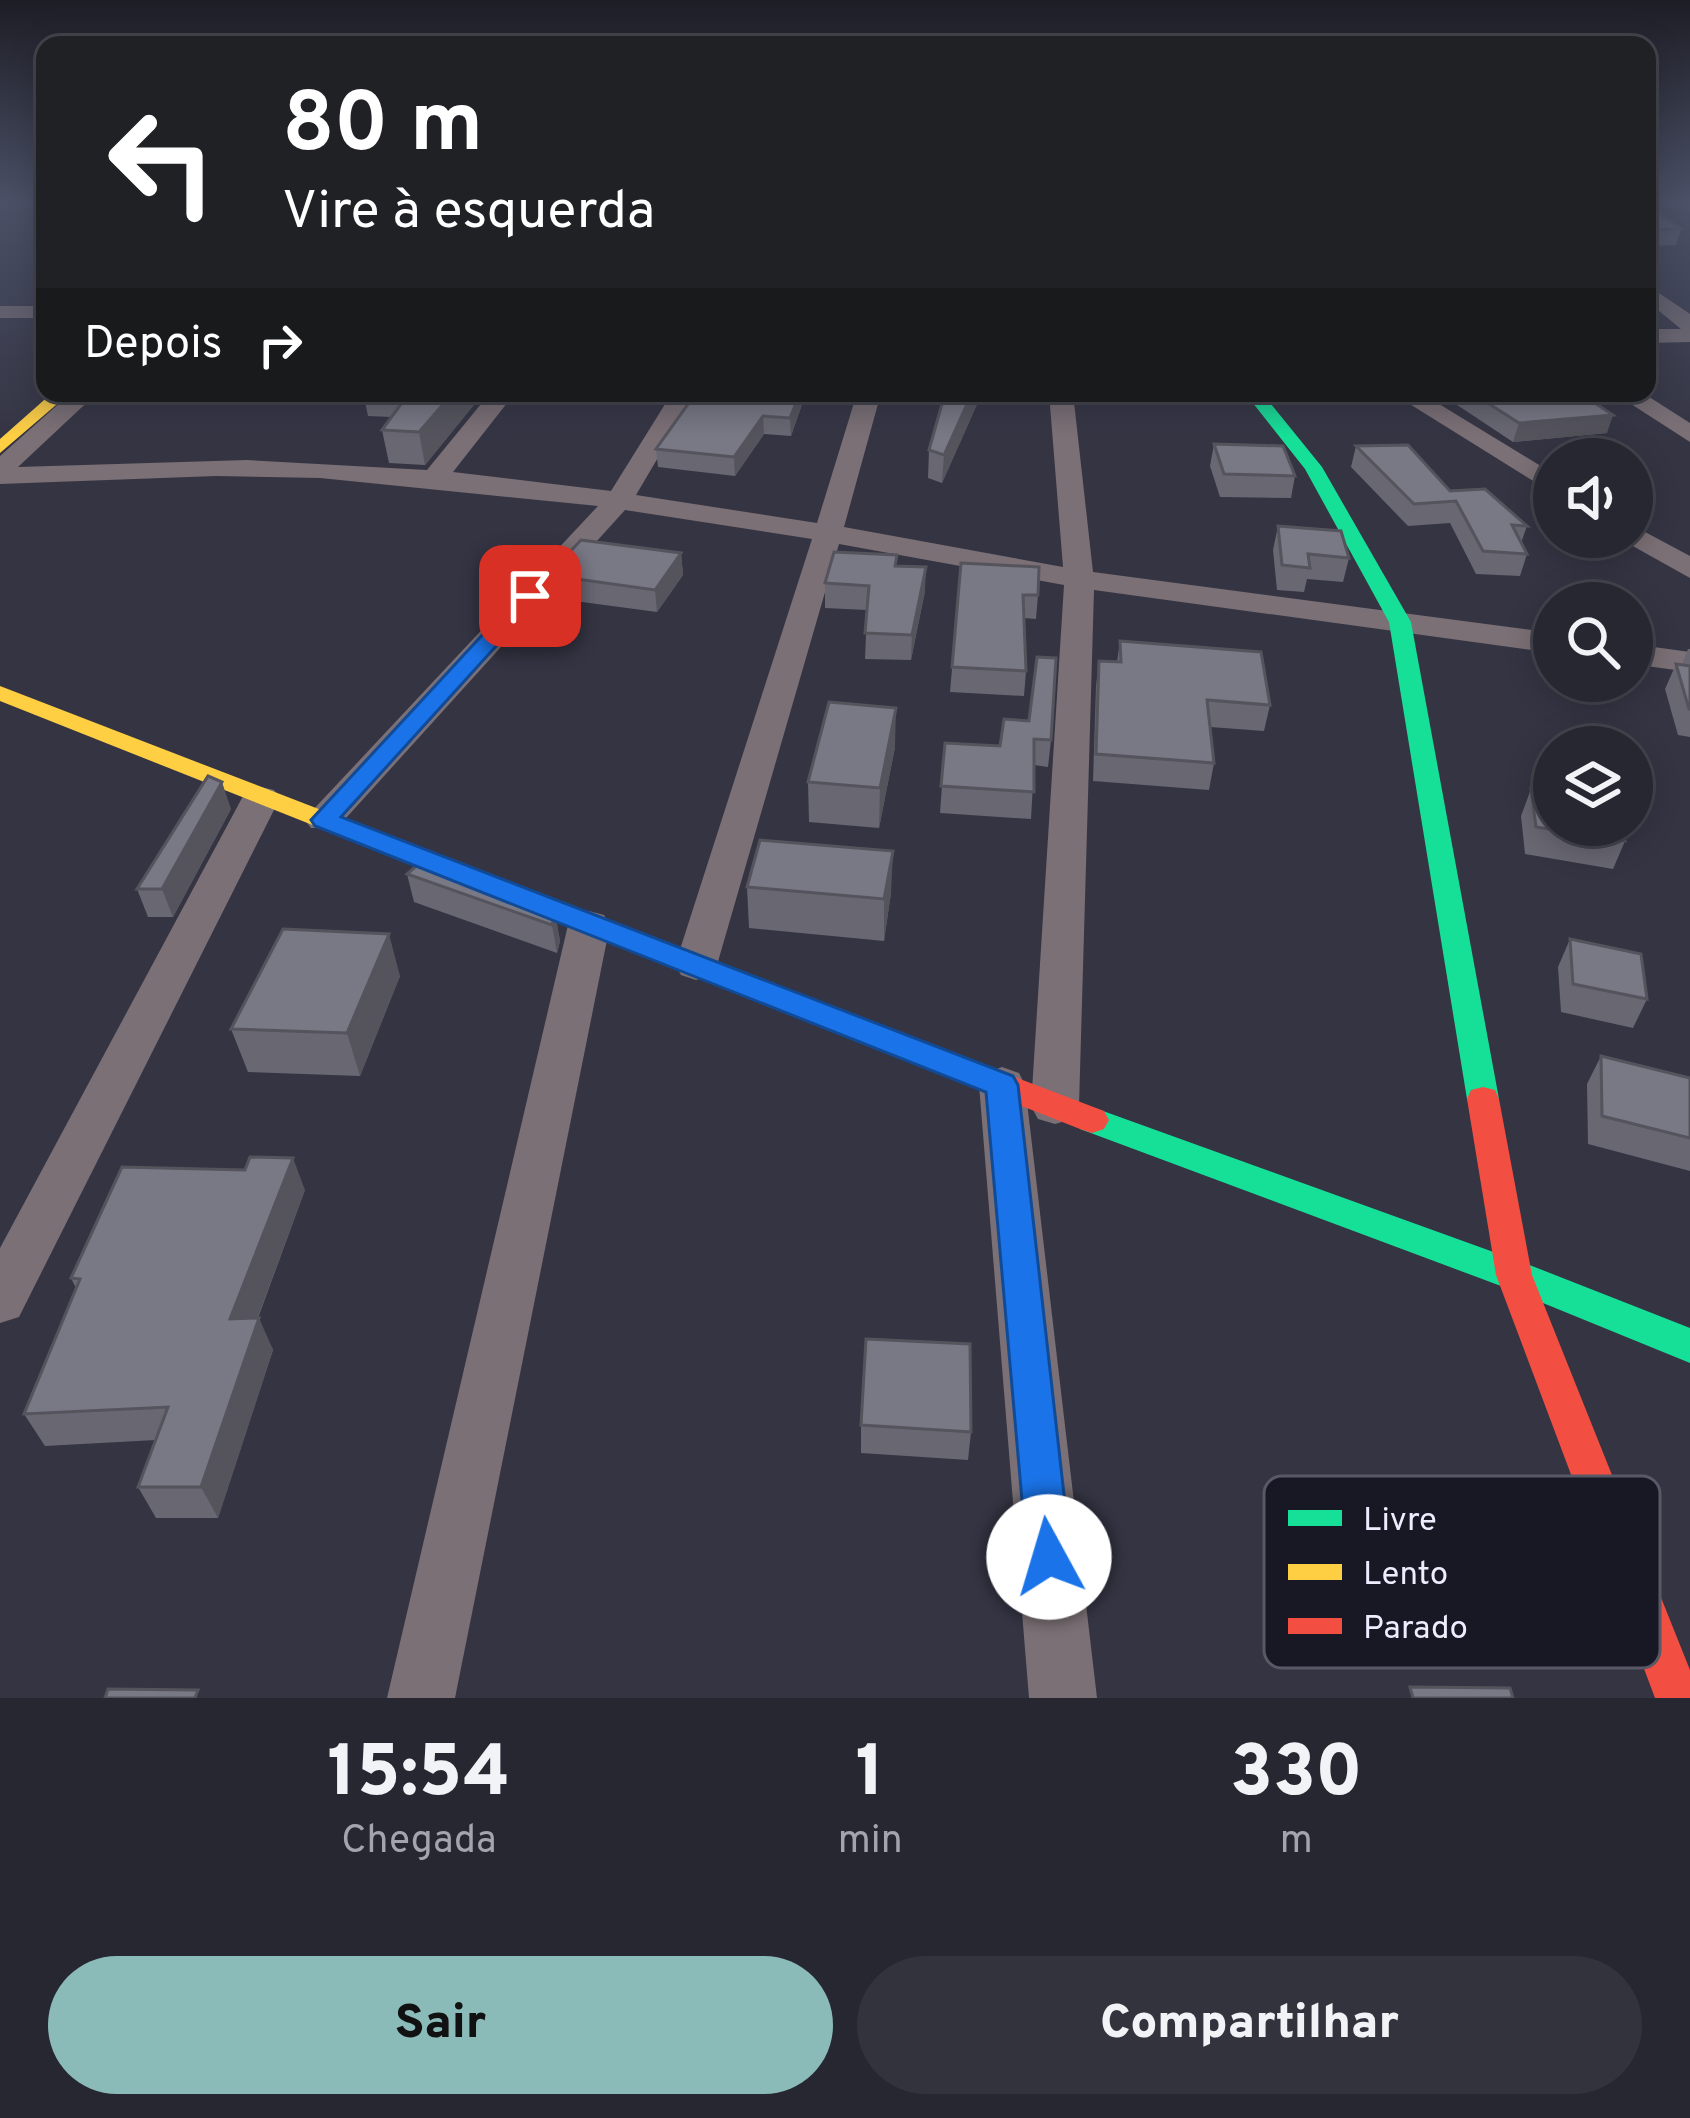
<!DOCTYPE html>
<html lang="pt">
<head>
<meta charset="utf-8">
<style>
  :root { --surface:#272732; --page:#33333e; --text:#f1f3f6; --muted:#a4a5ac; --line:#43444d; --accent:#8bbbb9 }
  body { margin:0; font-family:Overpass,sans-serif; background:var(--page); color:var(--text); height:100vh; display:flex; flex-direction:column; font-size:45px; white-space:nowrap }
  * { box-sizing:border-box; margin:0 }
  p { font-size:39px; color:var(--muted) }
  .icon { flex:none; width:66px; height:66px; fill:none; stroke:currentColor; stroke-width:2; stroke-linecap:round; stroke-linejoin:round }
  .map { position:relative; height:1698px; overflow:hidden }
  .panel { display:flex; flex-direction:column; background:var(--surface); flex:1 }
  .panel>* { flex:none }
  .banner { position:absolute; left:36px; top:36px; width:1620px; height:366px; border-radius:24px; box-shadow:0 6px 30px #0003,0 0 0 3px var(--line); background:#202124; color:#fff; overflow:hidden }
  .controls { position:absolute; left:1533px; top:438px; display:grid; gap:24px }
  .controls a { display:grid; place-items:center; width:120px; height:120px; border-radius:50%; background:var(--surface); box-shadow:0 6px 30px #0003,0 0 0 3px var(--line); font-size:60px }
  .pin { position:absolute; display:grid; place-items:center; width:102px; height:102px; color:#fff; margin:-51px; border-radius:24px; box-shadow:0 6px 18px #0006 }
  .me { position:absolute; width:132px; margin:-66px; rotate:354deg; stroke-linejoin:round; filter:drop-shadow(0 0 9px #0008) }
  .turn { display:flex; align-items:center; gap:42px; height:252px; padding:0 48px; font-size:54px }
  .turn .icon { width:156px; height:156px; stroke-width:2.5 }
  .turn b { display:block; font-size:84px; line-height:102px }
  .then { display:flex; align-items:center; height:114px; padding:0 48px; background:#0003; gap:24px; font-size:45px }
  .eta { display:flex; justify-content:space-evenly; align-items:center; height:204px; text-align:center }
  .eta b { font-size:72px; font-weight:800; line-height:84px }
  .cta { display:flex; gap:24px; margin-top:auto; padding:24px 48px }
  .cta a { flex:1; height:138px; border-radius:72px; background:var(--accent); color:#111; font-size:48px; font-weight:800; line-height:138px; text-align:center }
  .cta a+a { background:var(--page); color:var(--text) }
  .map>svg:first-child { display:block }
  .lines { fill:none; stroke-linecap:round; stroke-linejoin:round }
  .street { fill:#7b7075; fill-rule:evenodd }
  .fast { fill:#16e098; fill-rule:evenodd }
  .slow { fill:#ffcf43; fill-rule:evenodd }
  .jam { fill:#f24e42; fill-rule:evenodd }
  .wall { fill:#686772 }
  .shaded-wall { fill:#55545d }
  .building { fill:#797885; stroke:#55545d; stroke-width:3 }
  .route { fill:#1a73e8; stroke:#114b97; stroke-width:3 }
  .key { fill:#181824; stroke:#585866; stroke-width:3 }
  .key-label { font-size:33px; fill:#ecedff }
</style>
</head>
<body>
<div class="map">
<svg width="1690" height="1698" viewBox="0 0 1690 1698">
  <rect width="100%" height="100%" fill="#343443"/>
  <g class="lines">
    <g class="street">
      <polygon points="1672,200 1690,200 1690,211"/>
      <polygon points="1647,285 1690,314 1690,342 1647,343 1647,329 1681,329 1647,301"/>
      <rect x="0" y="306" width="45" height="12"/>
      <polygon points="71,393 97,393 18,467 247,460 427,470 490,393 515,393 453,472 611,491 672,393 696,393 636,495 817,523 857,393 881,393 844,527 1063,567 1049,393 1073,393 1093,572 1554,633 1554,653 1094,590 1079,1106 1072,1119 1055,1124 1038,1119 1031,1106 1064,585 839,544 717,965 711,975 696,980 681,975 675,965 812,539 625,510 337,828 311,828 305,820 311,812 598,506 320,478 216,476 0,484 0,456"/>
      <polygon points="1392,393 1421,393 1554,474 1554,494"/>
      <polygon points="1614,393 1643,393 1690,423 1690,442"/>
      <polygon points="1632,525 1690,556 1690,578 1622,540 1620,537 1632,537"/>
      <polygon points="1632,644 1690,652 1690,672 1632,664"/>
      <polygon points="261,787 274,790 280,798 19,1317 0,1323 0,1248 242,798 248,790"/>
      <polygon points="589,911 604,915 610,925 455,1698 387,1698 568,925 574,915"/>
      <polygon points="1002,1067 1019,1073 1025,1085 1097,1698 1029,1698 979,1085 985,1073"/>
    </g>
    <g class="fast">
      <polygon points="1245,393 1262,393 1322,467 1411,622 1499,1099 1495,1108 1483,1111 1471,1108 1467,1099 1389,622 1305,469"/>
      <polygon points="1092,1107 1527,1264 1690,1328 1690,1363 1501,1286 1080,1129 1075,1120 1080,1111"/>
    </g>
    <g class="slow">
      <polygon points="52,393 70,393 0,453 0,439"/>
      <polygon points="0,686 725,966 729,973 725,980 703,980 0,701"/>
    </g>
    <g class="jam">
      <polygon points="714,963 1104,1111 1109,1120 1104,1129 1092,1133 1080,1129 703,980 699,973 703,966"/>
      <polygon points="1483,1087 1495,1090 1499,1099 1532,1275 1690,1670 1690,1698 1655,1698 1496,1275 1467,1099 1471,1090"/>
    </g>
  </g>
  <g class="wall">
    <polygon points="1647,204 1681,229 1676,245 1647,246"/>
    <polygon points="363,393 476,393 477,401 425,465 389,463 382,430 392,417 368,416"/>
    <polygon points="806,393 791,436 764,434 735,476 658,467 656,449"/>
    <polygon points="945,393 982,393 942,483 928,478 929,450"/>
    <polygon points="1156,393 1193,393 1192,398 1157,397"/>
    <polygon points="1439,393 1580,393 1607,433 1513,442"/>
    <polygon points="1214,444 1295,476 1291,498 1220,497 1210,466"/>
    <polygon points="1356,446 1527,526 1521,543 1527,554 1520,576 1476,574 1450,523 1408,526 1351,467"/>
    <polygon points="1278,526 1349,558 1343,582 1307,579 1304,592 1277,590 1273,550"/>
    <polygon points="681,553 683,575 657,612 552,598 548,575"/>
    <polygon points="961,563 1038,595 1036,619 1024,618 1026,671 1024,696 950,692"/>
    <polygon points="897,566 925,591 911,660 865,659 867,610 825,608 825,583"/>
    <polygon points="1120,641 1270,705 1264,731 1210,727 1214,763 1209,790 1093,781 1096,686 1099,661 1117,662"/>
    <polygon points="1688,649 1690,649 1690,737 1678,735 1665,689 1676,664 1682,665"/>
    <polygon points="1004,719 1051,740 1048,767 1034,765 1031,819 940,813 945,743 1000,746"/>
    <polygon points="895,747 879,828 809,822 808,782"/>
    <polygon points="1531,789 1554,825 1624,825 1622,829 1625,841 1613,869 1525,854 1521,816"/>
    <polygon points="231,809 173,917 148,917 137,889"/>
    <polygon points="407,874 555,913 560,941 557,953 414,902"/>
    <polygon points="747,887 891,893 884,941 749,928"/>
    <polygon points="1570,939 1647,999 1633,1028 1561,1012 1558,967"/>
    <polygon points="400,976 360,1076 248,1072 231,1029"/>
    <polygon points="1601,1056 1690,1078 1690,1171 1588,1144 1587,1084"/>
    <polygon points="305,1190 258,1318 273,1350 218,1518 156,1518 138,1487 156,1440 45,1446 24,1414 76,1288 71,1278"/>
    <polygon points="861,1425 971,1432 968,1460 861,1453"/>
  </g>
  <g class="shaded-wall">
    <polygon points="453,393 476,393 477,401 425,465 419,432"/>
    <polygon points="800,393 806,393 791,436 790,418"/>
    <polygon points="972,393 982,393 942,483 944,455"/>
    <polygon points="1613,415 1607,433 1513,442 1519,423"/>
    <polygon points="763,416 764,434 735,476 734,457"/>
    <polygon points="681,553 683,575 657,612 655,590"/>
    <polygon points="926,567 925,591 911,660 912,635"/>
    <polygon points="896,708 895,747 879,828 880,788"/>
    <polygon points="222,782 231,809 173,917 162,889"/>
    <polygon points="893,851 891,893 884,941 884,899"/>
    <polygon points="555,913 560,941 557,953 552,925"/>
    <polygon points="389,934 400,976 360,1076 347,1033"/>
    <polygon points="293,1158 305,1190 245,1351 230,1319"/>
    <polygon points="259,1318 273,1350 218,1518 201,1487"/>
  </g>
  <g class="building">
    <polygon points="1647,204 1681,229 1647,230"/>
    <polygon points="409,393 453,393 419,432 382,430"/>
    <polygon points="696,393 800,393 790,418 763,416 734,457 656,449"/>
    <polygon points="945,393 972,393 944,455 929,450"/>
    <polygon points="1472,393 1580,393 1613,415 1519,423"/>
    <polygon points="1214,444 1283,446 1295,476 1224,474"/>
    <polygon points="1408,445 1450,491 1485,489 1527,526 1512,525 1527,554 1483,551 1456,501 1414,504 1356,446"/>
    <polygon points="1278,526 1341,531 1349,558 1308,554 1310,568 1282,565"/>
    <polygon points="581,540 681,553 655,590 548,575"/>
    <polygon points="834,552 897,555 895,566 926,567 912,635 865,633 869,586 825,583"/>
    <polygon points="961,563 1039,567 1038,595 1023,595 1026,671 952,667"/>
    <polygon points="1120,641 1261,652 1270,705 1207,700 1214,763 1096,754 1099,661 1121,662"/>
    <polygon points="1037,657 1056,658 1051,740 1034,739 1034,792 941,786 945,743 1000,746 1004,719 1029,721"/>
    <polygon points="1676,664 1690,666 1690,709 1689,709"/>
    <polygon points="829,702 896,708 880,788 808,782"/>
    <polygon points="208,776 222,782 162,889 137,889"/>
    <polygon points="1531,789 1554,793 1554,825 1621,825 1625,841 1536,827"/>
    <polygon points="760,840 893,851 884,899 747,887"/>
    <polygon points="422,861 555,913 552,925 407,874"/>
    <polygon points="283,929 389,934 347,1033 231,1029"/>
    <polygon points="1570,939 1641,954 1647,999 1573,984"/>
    <polygon points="1601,1056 1690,1078 1690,1138 1602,1116"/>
    <polygon points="250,1157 293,1158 230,1319 259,1318 201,1487 138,1487 168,1407 24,1414 80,1279 71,1278 122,1167 245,1170"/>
    <polygon points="866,1339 970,1344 971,1432 861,1425"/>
    <polygon points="1410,1687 1510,1688 1513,1698 1413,1698"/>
    <polygon points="108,1689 198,1690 195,1698 105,1698"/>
  </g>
  <linearGradient id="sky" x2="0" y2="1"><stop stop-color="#1d1d25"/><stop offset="0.46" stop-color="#4a5066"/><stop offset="1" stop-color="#4a5066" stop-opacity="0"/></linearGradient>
  <rect width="1690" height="438" fill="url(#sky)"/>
  <polygon class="route" points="530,589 541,596 538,600 341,817 1013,1076 1018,1085 1071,1557 1064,1572 1049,1579 1033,1572 1027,1557 986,1092 315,826 311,820 523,591"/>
  <rect x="1264" y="1476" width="396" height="192" rx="18" class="key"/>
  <rect x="1288" y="1510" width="54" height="16" fill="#16e098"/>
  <rect x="1288" y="1564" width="54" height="16" fill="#ffcf43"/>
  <rect x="1288" y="1618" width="54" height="16" fill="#f24e42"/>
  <g class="key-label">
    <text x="1363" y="1530">Livre</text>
    <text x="1363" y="1584">Lento</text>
    <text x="1363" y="1638">Parado</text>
  </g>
</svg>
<div class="controls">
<a><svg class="icon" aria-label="sound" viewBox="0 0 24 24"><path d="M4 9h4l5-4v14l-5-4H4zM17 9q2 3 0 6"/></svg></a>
<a><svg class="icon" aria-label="search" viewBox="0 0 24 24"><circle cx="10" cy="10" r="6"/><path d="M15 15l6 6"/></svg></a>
<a><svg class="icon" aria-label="layers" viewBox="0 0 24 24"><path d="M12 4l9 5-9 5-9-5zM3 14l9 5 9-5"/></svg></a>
</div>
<div class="pin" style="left:530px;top:596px;background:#d93025"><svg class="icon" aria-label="arrive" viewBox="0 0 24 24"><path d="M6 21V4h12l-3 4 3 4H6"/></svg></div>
<svg class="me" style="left:1049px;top:1557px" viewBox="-20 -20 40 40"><circle r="19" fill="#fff"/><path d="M0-13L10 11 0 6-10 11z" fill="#1a73e8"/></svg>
<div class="banner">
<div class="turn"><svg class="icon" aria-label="left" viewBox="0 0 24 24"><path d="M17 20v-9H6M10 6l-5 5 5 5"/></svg><div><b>80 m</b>Vire à esquerda</div></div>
<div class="then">Depois<svg class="icon" aria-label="right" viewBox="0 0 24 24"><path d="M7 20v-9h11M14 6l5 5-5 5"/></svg></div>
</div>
</div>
<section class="panel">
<div class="eta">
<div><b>15:54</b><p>Chegada</p></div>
<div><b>1</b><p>min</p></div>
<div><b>330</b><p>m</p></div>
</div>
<div class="cta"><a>Sair</a><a>Compartilhar</a></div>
</section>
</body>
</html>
